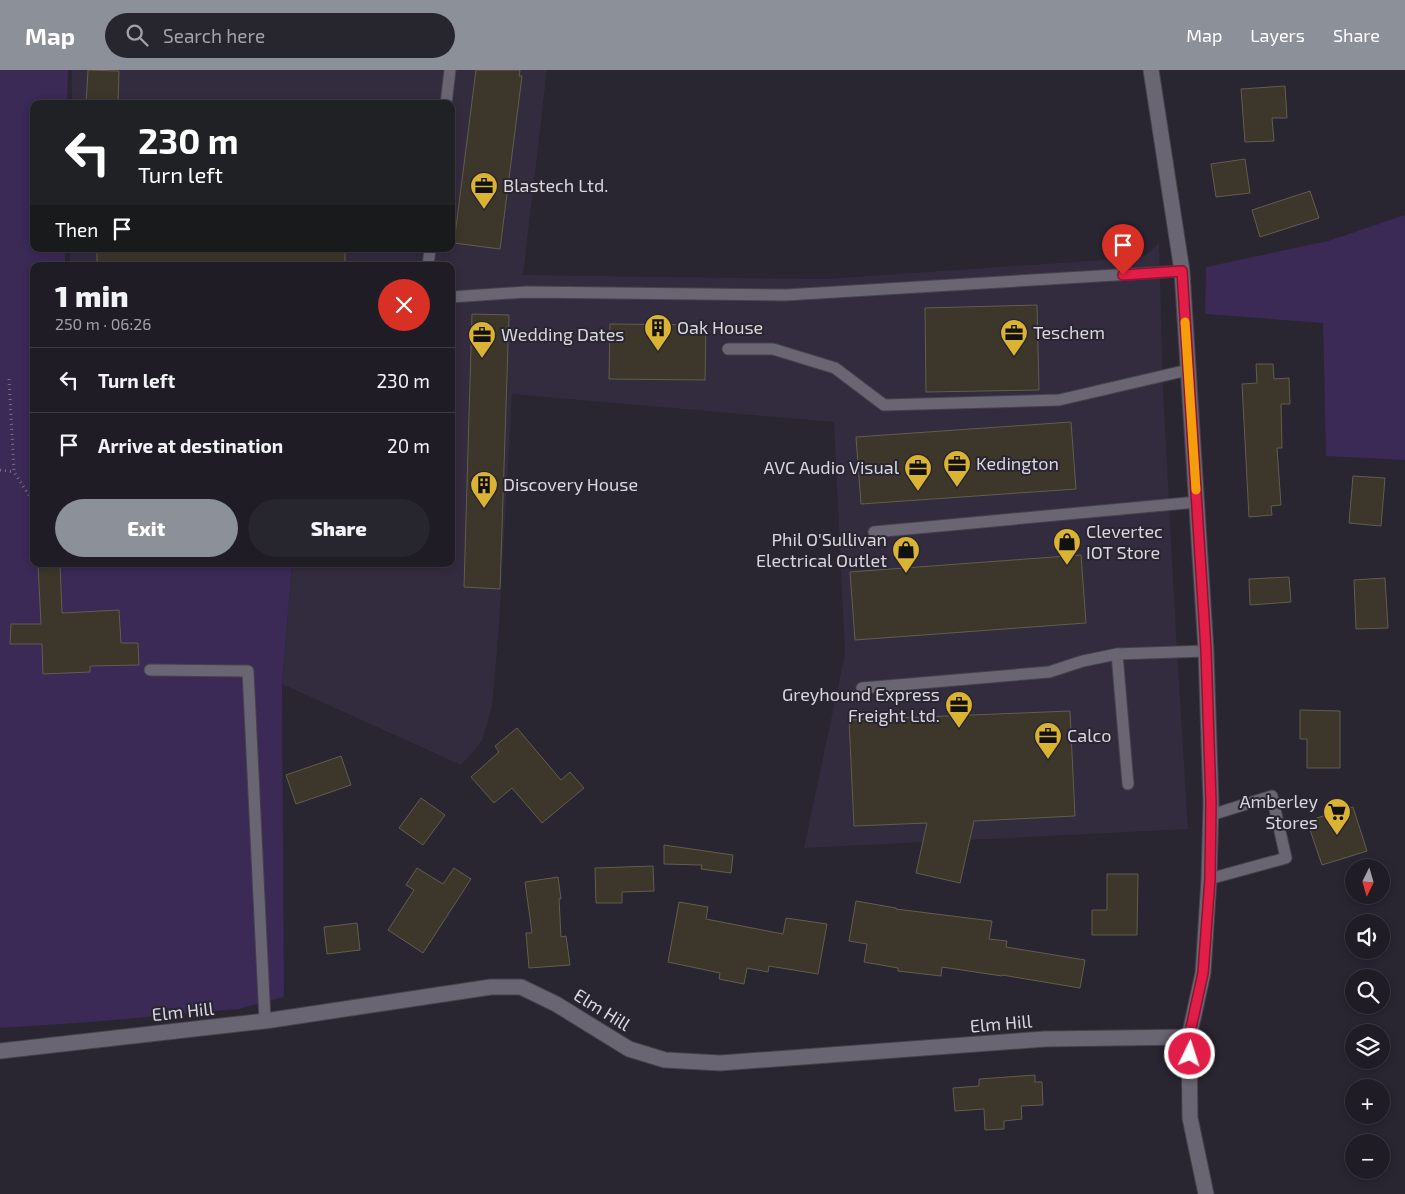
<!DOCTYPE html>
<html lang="en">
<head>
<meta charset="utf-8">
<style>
  :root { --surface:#1f1c25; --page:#27252d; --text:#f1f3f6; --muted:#a1a1a7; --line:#3c3a42; --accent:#8c9099 }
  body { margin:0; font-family:"Exo 2",sans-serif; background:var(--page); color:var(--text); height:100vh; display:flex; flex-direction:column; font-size:19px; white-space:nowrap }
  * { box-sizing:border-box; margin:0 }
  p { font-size:16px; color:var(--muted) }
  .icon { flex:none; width:28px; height:28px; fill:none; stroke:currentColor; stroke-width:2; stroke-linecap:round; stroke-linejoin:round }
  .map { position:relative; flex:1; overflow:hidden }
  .side { position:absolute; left:30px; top:192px; width:425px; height:305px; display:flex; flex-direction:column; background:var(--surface); border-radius:10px; box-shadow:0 2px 8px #0003,0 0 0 1px var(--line) }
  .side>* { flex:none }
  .guide { position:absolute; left:30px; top:30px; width:425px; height:152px; border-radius:10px; box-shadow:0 2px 8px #0003,0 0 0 1px var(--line); background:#202124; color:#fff; overflow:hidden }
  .needle { width:32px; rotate:185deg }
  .controls { position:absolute; left:1345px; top:789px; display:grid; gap:10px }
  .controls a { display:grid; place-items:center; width:45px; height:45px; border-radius:50%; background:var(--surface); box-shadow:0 2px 8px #0003,0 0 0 1px var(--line); font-size:25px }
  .pin { position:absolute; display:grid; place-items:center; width:42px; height:42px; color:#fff; margin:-51px -21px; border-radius:50% 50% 50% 0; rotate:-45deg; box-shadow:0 0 5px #0007 }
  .pin .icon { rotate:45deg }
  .me { position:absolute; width:55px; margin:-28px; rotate:4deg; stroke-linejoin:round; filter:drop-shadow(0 0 4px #0008) }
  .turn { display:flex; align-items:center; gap:18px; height:105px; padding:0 25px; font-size:22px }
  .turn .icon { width:65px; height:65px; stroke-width:2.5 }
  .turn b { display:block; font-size:35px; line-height:42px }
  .then { display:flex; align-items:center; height:48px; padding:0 25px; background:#0003; gap:10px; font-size:19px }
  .round { display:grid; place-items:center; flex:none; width:52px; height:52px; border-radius:26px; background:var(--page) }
  .headline { display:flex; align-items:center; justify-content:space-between; height:85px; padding:0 25px }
  h1 { font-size:30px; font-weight:800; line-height:38px }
  .button { display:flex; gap:10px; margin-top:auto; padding:10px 25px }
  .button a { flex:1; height:58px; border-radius:30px; background:var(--accent); color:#fff; font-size:20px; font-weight:800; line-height:58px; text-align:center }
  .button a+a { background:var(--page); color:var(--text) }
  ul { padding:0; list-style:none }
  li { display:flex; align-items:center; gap:15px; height:65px; padding:0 25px; border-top:1px solid var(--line) }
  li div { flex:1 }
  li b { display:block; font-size:19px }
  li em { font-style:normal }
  header { display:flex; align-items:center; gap:30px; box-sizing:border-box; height:70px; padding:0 25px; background:var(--accent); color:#fff }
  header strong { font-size:24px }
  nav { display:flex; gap:28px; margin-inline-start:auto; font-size:18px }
  .search { width:350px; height:45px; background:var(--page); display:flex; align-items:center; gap:12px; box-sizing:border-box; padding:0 18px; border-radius:28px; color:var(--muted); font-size:19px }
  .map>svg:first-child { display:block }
  .built { fill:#322c3e }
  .green { fill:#3b2956 }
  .building { fill:#3c372a; stroke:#625d4e }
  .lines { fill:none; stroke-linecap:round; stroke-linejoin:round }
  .lane-casing { stroke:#46424c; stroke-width:13 }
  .secondary-casing { stroke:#46424c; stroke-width:17 }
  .path { stroke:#76737e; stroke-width:3; stroke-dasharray:1 4; stroke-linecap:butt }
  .lane { stroke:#696573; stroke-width:11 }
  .secondary { stroke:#696573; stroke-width:15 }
  .route-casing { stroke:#92132f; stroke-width:12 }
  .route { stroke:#e11d48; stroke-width:9 }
  .slow { stroke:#f59e0b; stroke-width:9 }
  .labels { text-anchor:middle; stroke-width:4; stroke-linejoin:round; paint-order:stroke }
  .poi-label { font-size:18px; fill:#d9d6df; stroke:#292531; text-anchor:start }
  .street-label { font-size:18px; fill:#d9d6df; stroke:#292531 }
</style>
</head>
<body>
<header>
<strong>Map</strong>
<div class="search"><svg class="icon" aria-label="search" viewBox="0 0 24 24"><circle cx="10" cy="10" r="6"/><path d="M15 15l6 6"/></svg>Search here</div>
<nav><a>Map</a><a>Layers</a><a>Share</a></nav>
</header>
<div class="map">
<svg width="1405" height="1124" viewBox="0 0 1405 1124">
  <rect width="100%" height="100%" fill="#292531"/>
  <polygon class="built" points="72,0 547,0 523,205 825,209 1132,188 1146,185 1159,173 1163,319 1176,564 1188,759 804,778 845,584 834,352 512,324 499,556 492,636 482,671 461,695 282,614 292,494 451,494 451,196 70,196 70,179 451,179 451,34 72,34"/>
  <g class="green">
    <polygon points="0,0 68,0 67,34 34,34 34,179 65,179 65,196 34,196 34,494 292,494 282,614 284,927 238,939 91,952 0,958"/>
    <polygon points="1405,145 1405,390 1326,386 1323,253 1205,244 1206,197 1328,171"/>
  </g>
  <g class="building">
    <polygon points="88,0 119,1 118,34 86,34"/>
    <polygon points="476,0 520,0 519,6 522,6 500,179 454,173"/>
    <polygon points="1285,16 1287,48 1272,48 1274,71 1245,72 1241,19"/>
    <polygon points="1245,89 1250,123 1216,127 1211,94"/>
    <polygon points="1310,121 1319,148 1260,167 1252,140"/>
    <rect x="97" y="179" width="248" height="17"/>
    <polygon points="1037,235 1039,320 926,322 925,238"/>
    <polygon points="472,244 509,245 500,519 464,517"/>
    <polygon points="610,254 706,255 705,310 609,309"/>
    <polygon points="1256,294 1273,294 1274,309 1289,308 1290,334 1281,334 1282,378 1277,378 1281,435 1271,436 1272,445 1249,447 1242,314 1257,313"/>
    <polygon points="1071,352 1076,419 861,434 856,367"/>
    <polygon points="1353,406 1385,408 1381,456 1349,453"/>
    <polygon points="1081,485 1086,553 855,570 850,502"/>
    <polygon points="38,494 60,494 62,543 119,540 121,573 138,573 139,595 90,596 90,602 43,604 42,574 10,574 11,554 41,554"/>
    <polygon points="1289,507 1291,532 1250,535 1249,509"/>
    <polygon points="1385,508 1388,558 1356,559 1354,510"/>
    <polygon points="1300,640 1340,641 1340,698 1307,698 1307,669 1300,669"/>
    <polygon points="1070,641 1075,746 974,751 960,813 916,803 927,753 854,756 849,650"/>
    <polygon points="517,658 561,710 570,702 584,718 542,753 512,718 494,733 471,707 499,682 495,676"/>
    <polygon points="341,686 351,715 296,734 286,705"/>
    <polygon points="421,728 445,745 423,775 399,758"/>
    <polygon points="1353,737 1367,781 1322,795 1307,751"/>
    <polygon points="664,775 733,785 731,803 701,799 702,795 664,794"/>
    <polygon points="653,796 654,821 622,822 622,833 596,833 595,798"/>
    <polygon points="417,798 443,814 454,798 471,809 423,883 388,860 414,820 406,815"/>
    <polygon points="1107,804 1138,804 1137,865 1092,865 1092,840 1107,840"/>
    <polygon points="558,807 561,829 559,829 561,867 566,866 570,895 529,898 526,863 532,863 525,812"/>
    <polygon points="856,831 896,838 896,839 992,851 989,869 1007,871 1006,877 1085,890 1080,918 1002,905 1002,906 942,897 941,906 898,901 898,898 864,892 867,874 849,871"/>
    <polygon points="679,832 708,837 706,849 783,864 786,848 827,854 818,904 769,896 768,902 747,898 744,914 719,909 720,903 668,892"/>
    <polygon points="357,853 360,880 327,884 324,857"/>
    <polygon points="1035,1005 1035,1012 1042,1012 1043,1035 1021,1036 1022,1049 1004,1051 1004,1059 985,1060 984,1039 955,1041 953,1018 979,1016 979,1009"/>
  </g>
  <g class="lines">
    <defs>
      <g id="lane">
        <polyline points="446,34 450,0"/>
        <polyline points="428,196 430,179"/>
        <polyline points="451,227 526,222 786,225 1182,201"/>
        <polyline points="728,279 773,279 835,298 884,335 1059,330 1188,300"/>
        <polyline points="874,462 1197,432"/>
        <polyline points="150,600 248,601 265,951"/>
        <polyline points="862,618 1049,602 1083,591 1117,584"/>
        <polyline points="1128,714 1117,584 1206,581"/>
        <polyline points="1209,809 1286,788 1272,726 1211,745"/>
      </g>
      <g id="secondary">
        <polyline points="1151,0 1182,201 1206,581 1211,733 1209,809 1203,903 1189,967 1190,1048 1206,1124"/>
        <polyline points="0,981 265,951 491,917 521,917 556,934 629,979 665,990 720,993 1045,969 1189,967"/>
      </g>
    </defs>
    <use href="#lane" class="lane-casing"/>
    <use href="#secondary" class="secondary-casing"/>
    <g class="path">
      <polyline points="9,309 14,402 34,433"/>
      <polyline points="0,400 14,402"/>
    </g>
    <use href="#lane" class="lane"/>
    <use href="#secondary" class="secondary"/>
  </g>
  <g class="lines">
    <defs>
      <polyline id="route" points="1123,205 1182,201 1206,580 1211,732 1210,809 1203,903 1189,967 1190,984"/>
    </defs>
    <use href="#route" class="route-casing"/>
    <use href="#route" class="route"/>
    <polyline class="slow" points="1185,252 1196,420"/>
  </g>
  <defs>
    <symbol id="office-pin" viewBox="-11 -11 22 30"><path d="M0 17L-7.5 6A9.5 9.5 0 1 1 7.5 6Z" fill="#dbb333" stroke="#292531"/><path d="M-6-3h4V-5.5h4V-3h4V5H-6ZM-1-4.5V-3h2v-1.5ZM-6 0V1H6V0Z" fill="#111"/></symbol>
    <symbol id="building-pin" viewBox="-11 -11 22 30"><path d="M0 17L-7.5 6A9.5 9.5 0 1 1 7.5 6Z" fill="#dbb333" stroke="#292531"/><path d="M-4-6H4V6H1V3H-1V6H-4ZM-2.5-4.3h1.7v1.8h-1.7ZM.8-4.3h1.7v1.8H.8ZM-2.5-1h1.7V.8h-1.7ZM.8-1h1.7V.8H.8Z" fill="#111"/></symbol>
    <symbol id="shop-pin" viewBox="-11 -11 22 30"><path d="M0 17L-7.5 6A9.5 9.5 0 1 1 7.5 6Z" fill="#dbb333" stroke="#292531"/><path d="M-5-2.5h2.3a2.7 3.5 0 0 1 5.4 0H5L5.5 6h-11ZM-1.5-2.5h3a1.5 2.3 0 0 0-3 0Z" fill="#111"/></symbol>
    <symbol id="supermarket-pin" viewBox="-11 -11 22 30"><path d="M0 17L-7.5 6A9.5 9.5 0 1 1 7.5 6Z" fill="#dbb333" stroke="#292531"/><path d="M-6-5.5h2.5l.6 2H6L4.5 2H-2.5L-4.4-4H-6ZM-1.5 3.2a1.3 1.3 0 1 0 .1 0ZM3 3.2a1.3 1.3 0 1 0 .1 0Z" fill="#111"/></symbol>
  </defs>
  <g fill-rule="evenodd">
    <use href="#office-pin" x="468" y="100" width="32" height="43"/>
    <use href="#building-pin" x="642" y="242" width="32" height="43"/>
    <use href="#office-pin" x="998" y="247" width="32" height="43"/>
    <use href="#office-pin" x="466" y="249" width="32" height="43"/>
    <use href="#office-pin" x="941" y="378" width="32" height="43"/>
    <use href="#office-pin" x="902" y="382" width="32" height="43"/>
    <use href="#building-pin" x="468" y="399" width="32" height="43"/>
    <use href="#shop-pin" x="1051" y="456" width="32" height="43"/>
    <use href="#shop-pin" x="890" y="464" width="32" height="43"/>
    <use href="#office-pin" x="943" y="619" width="32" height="43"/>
    <use href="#office-pin" x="1032" y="650" width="32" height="43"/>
    <use href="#supermarket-pin" x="1321" y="726" width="32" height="43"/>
  </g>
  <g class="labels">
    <g class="poi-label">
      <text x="503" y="122">Blastech Ltd.</text>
      <text x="677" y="264">Oak House</text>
      <text x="1033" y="269">Teschem</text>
      <text x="501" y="271">Wedding Dates</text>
      <text x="976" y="400">Kedington</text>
      <text x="899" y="404" text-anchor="end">AVC Audio Visual</text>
      <text x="503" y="421">Discovery House</text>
      <text x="1086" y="468">Clevertec<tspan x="1086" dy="21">IOT Store</tspan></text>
      <text x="887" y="476" text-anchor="end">Phil O'Sullivan<tspan x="887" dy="21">Electrical Outlet</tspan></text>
      <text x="940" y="631" text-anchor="end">Greyhound Express<tspan x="940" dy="21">Freight Ltd.</tspan></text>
      <text x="1067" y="672">Calco</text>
      <text x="1318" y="738" text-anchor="end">Amberley<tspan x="1318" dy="21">Stores</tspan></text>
    </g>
    <g class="street-label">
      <text transform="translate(602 940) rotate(32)" y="6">Elm Hill</text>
      <text transform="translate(183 942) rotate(-6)" y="6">Elm Hill</text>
      <text transform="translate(1001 954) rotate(-5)" y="6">Elm Hill</text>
    </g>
  </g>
</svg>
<div class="controls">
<a><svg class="needle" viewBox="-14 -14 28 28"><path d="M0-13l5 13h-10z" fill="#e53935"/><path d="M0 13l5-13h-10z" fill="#a1a1a7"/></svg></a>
<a><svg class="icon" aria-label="sound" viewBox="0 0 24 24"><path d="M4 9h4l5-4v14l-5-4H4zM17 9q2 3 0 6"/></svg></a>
<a><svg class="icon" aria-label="search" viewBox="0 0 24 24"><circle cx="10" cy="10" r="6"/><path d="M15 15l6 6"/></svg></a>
<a><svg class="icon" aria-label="layers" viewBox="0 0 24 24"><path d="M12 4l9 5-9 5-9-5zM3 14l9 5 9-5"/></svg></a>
<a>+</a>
<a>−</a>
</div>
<div class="pin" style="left:1123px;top:205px;background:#d93025"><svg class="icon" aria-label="arrive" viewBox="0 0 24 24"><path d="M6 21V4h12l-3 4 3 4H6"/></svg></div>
<svg class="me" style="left:1190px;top:984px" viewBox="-20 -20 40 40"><circle r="17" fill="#e11d48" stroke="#fff" stroke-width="3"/><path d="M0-11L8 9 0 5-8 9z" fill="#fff"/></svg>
<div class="guide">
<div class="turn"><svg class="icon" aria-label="left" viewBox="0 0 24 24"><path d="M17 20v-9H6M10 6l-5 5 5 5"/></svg><div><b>230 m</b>Turn left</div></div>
<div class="then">Then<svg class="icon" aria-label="arrive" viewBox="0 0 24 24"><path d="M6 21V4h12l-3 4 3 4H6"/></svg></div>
</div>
<section class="side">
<div class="headline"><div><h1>1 min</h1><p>250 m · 06:26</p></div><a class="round" style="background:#d93025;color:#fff"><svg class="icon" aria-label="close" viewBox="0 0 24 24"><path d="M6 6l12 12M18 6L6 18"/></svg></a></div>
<ul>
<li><svg class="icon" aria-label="left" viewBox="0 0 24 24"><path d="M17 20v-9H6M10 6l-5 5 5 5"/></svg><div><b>Turn left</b></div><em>230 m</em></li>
<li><svg class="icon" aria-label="arrive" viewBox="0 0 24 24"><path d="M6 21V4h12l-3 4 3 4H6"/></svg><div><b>Arrive at destination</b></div><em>20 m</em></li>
</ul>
<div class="button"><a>Exit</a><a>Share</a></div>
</section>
</div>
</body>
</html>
